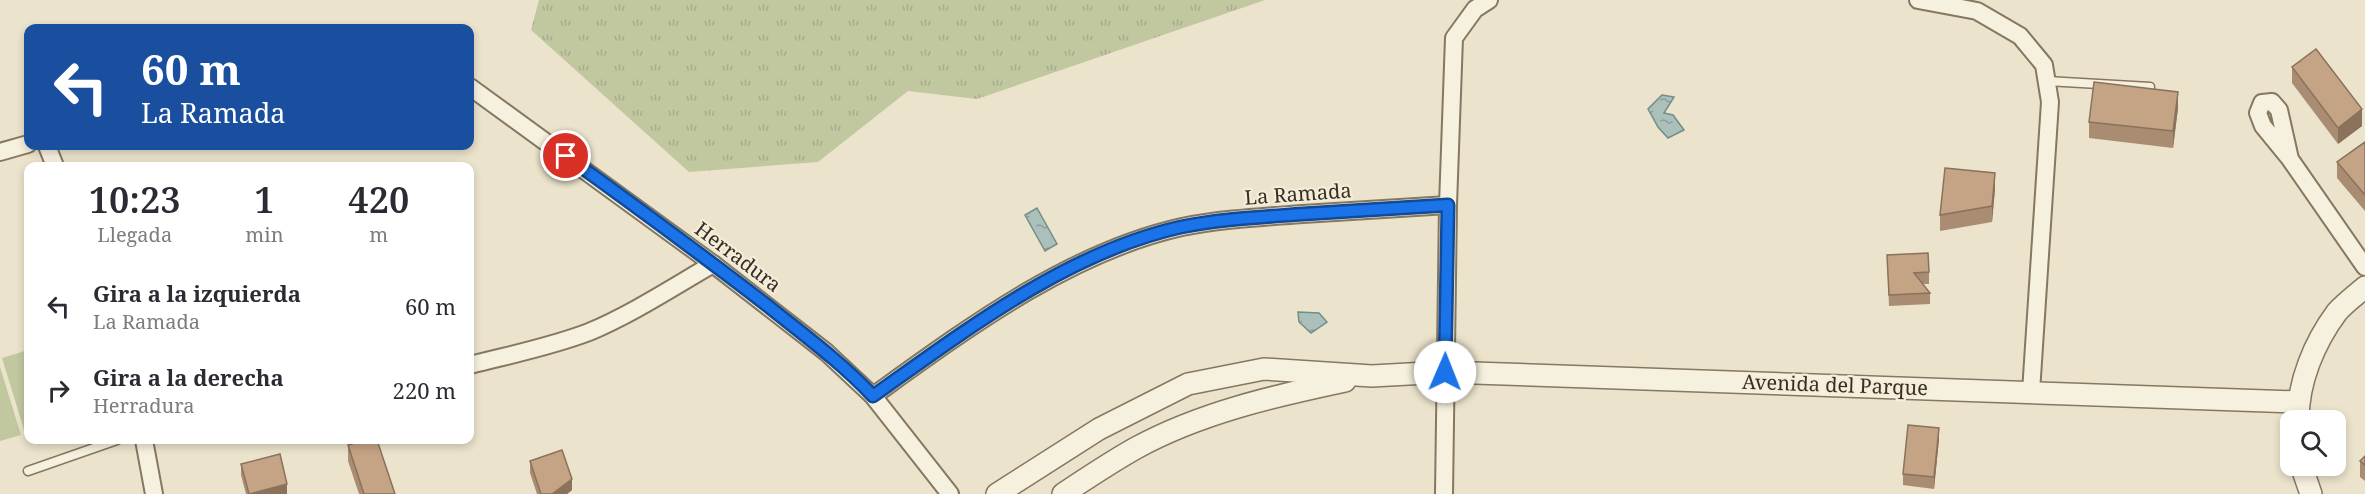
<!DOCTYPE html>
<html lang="es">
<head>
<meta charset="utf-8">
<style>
  :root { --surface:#fff; --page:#f2f2f3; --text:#2b2b33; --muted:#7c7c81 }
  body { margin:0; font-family:"Noto Serif",serif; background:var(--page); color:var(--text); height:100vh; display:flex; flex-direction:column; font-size:22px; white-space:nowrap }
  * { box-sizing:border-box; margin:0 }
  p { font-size:20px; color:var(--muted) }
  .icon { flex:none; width:33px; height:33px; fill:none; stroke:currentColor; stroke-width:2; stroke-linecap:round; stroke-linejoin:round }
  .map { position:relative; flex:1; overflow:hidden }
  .sheet { position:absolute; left:24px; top:162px; width:450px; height:282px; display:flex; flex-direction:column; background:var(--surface); border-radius:12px; box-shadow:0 3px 9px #0003 }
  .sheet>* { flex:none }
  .top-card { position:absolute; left:24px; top:24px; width:450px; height:126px; border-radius:12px; box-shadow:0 3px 9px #0003; background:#1a4fa0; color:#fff; overflow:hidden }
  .tools { position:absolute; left:2280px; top:410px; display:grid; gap:12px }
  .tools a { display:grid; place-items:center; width:66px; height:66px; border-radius:12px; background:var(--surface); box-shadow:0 3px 9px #0003; font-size:30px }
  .pin { position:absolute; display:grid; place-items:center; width:51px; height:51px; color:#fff; margin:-26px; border:3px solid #fff; border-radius:50%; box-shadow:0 2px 6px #0007 }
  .me { position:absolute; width:66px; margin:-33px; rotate:1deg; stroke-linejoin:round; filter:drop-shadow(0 0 4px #0008) }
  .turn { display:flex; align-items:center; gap:21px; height:126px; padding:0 18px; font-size:27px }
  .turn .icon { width:78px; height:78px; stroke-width:2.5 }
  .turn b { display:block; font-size:42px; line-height:51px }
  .eta { display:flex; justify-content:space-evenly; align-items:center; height:102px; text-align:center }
  .eta b { font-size:36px; font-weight:600; line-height:42px }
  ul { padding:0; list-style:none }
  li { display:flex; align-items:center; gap:18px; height:84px; padding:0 18px }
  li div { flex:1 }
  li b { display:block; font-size:22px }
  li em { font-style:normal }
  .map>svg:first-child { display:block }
  .grass { fill:url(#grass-tufts) }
  .park { fill:#c1c8a0 }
  .water { fill:url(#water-ripples); stroke:#728e89; stroke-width:1.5 }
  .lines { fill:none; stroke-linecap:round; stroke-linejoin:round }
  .service-casing { stroke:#867761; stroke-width:11 }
  .minor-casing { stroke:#867761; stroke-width:20 }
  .tertiary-casing { stroke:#867761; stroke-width:24 }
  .service { stroke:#f6f0de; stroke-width:8 }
  .minor { stroke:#f6f0de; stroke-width:16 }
  .tertiary { stroke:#f6f0de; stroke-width:21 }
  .wall { fill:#a98c72 }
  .shaded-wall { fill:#8a725d }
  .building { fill:#c5a385; stroke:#8a725d; stroke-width:1.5 }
  .route-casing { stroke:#114b97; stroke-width:15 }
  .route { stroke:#1a73e8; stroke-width:10 }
  .labels { text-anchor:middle; stroke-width:4.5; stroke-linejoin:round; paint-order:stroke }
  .street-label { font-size:20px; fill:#392e23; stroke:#f3edda }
</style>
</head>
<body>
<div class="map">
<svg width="2365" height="494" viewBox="0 0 2365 494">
  <defs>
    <pattern id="grass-tufts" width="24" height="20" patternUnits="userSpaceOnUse" patternTransform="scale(1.5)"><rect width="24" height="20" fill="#c1c8a0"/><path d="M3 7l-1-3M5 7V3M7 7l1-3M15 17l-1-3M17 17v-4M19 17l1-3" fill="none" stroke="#a7ac8a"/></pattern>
    <pattern id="water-ripples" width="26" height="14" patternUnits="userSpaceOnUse" patternTransform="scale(1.5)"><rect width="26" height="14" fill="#abc0bb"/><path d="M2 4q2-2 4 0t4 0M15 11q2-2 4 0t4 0" fill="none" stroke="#8c9c98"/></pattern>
  </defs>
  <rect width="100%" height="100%" fill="#ebe3cb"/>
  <polygon class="grass" points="539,0 1265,0 977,99 908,91 818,162 689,172 531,30"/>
  <g class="park">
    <polygon points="28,350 28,432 25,433 2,358"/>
    <polygon points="0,367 21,435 0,441"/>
  </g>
  <g class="water">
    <polygon points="1662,95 1674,97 1664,113 1673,115 1684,130 1668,138 1658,127 1648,109"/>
    <polygon points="1037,208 1057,244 1045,251 1025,215"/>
    <polygon points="1298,312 1319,313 1327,322 1311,333 1299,322"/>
  </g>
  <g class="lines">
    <defs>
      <g id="service">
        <polyline points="2047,81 2150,87"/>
        <polyline points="28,471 117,440"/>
      </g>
      <g id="minor">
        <polyline points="1918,0 1977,11 2020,36 2044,65 2050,102 2031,392"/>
        <polyline points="470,87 713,264 826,352 873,396 950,494"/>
        <polyline points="47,146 55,166"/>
        <polyline points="0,152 28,144"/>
        <polyline points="2290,159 2279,110 2272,102 2262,103 2258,113 2263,126 2290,159 2365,267"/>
        <path d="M470,365C509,355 550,347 589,332C632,314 673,287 713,264"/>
        <path d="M873,396C965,330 1069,252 1182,227C1221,219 1263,217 1303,214C1352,211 1400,208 1448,205"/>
        <polyline points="144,440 154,494"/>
        <polyline points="1444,494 1448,205 1454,38 1475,9 1489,0"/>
      </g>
      <g id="tertiary">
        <path d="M2298,420C2298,382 2314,343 2337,312C2345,303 2356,295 2365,287"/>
        <polyline points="2301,465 2311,494"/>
        <polyline points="997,494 1099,429 1188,384 1264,369 1372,376 1445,372 2298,402"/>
        <path d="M1063,494C1087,478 1111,462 1136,448C1200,413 1274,396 1345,381"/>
      </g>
    </defs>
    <use href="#service" class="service-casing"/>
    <use href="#minor" class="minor-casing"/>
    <use href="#tertiary" class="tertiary-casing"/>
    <use href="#service" class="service"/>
    <use href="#minor" class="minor"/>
    <use href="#tertiary" class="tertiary"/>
  </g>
  <g class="wall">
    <polygon points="2292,67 2362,126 2338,144 2292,83"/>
    <polygon points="2178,108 2173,148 2089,138 2089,122"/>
    <polygon points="2365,142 2365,211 2337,178 2337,162"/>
    <polygon points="1995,189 1992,222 1940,231 1940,215"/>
    <polygon points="1887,255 1929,272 1929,284 1923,284 1930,293 1930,304 1889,306"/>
    <polygon points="1939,439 1934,489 1903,485 1903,474"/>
    <polygon points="348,445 395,494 359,494 348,461"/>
    <polygon points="2365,456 2365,481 2360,477 2360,461"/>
    <polygon points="530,461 572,490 567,494 537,494 530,473"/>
    <polygon points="241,464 287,494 246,494 241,475"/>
  </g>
  <g class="shaded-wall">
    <polygon points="2178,92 2178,108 2173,148 2173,131"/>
    <polygon points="2362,109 2362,126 2338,144 2338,128"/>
    <polygon points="1995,173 1995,189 1992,222 1992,206"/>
    <polygon points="1939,428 1939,439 1934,489 1934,477"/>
    <polygon points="572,479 572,490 567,494 552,494"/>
    <polygon points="287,484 287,494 249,494"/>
  </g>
  <g class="building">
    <polygon points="2316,49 2362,109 2338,128 2292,67"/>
    <polygon points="2094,82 2178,92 2173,131 2089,122"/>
    <polygon points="2365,142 2365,195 2337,162"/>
    <polygon points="1945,168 1995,173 1992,206 1940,215"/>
    <polygon points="1928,253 1929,272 1914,273 1930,293 1889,295 1887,255"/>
    <polygon points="1908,425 1939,428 1934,477 1903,474"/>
    <polygon points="366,440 377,440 395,494 364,494 348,445"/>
    <polygon points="562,450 572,479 552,494 541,494 530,461"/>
    <polygon points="280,454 287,484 249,494 241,464"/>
    <polygon points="2365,456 2365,465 2360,461"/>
  </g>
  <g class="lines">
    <defs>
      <path id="route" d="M566,156C634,205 702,255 768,306C804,335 841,362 873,396C966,330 1068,252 1181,227C1221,219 1263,217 1303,214C1352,211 1400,208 1448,205L1445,372"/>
    </defs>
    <use href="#route" class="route-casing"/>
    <use href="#route" class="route"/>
  </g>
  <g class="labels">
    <g class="street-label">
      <text transform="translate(1298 194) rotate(-4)" y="7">La Ramada</text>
      <text transform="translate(738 257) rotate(37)" y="7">Herradura</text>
      <text transform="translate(1835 385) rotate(2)" y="7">Avenida del Parque</text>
    </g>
  </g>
</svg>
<div class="tools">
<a><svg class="icon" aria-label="search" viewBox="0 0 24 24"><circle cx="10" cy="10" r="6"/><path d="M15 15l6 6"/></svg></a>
</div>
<div class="pin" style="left:566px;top:156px;background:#d93025"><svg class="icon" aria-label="arrive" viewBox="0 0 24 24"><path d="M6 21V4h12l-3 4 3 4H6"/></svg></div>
<svg class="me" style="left:1445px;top:372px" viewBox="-20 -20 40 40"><circle r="19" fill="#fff"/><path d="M0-13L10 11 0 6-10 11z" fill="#1a73e8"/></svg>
<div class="top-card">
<div class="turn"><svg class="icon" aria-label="left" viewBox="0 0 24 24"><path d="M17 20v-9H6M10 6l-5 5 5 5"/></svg><div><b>60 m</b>La Ramada</div></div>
</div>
<section class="sheet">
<div class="eta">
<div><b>10:23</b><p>Llegada</p></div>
<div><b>1</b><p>min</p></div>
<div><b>420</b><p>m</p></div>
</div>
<ul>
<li><svg class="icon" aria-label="left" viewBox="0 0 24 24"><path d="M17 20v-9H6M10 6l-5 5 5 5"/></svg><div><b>Gira a la izquierda</b><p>La Ramada</p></div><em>60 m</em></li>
<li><svg class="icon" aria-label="right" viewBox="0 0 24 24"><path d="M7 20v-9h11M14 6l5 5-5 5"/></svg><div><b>Gira a la derecha</b><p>Herradura</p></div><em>220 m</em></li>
</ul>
</section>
</div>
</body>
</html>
